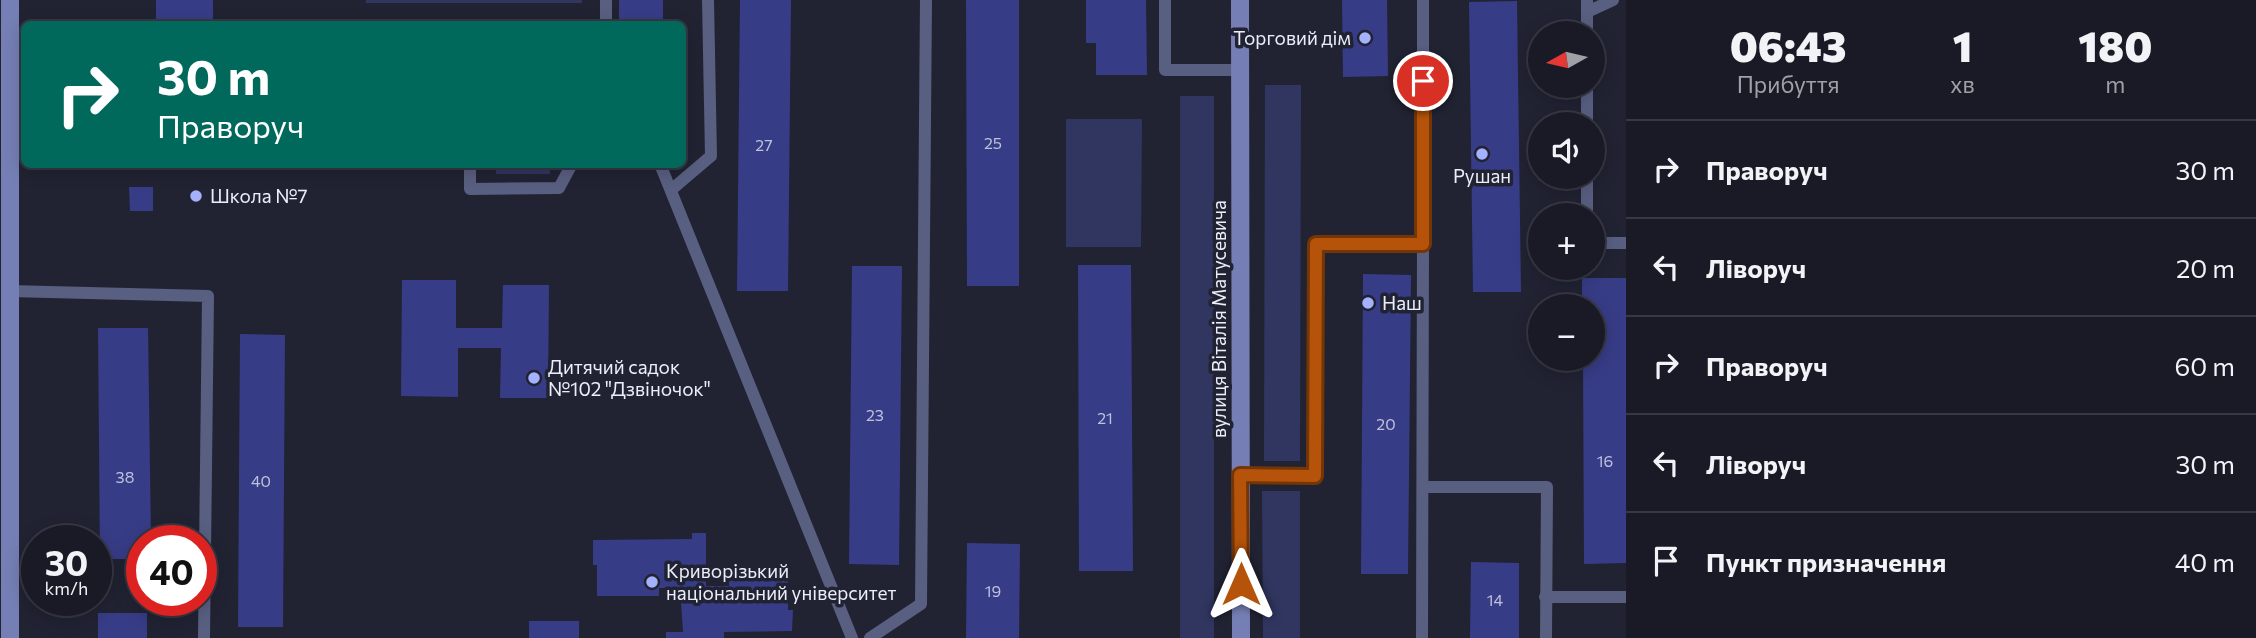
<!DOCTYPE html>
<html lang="uk">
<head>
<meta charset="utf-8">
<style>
  :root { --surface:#191a26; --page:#22232e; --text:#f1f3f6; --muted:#9fa1a7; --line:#373843 }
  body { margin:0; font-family:Commissioner,sans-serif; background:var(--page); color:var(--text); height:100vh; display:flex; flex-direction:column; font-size:26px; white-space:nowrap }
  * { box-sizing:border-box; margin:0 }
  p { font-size:23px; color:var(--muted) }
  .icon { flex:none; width:38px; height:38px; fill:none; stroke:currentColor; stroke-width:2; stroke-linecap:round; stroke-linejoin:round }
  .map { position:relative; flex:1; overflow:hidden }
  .drawer { display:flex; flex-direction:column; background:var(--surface); width:630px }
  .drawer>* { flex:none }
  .banner { position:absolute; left:21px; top:21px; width:665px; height:147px; border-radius:10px; box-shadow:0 4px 18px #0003,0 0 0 2px var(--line); background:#00695c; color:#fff; overflow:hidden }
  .needle { width:46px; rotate:262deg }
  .fabs { position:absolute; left:1528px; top:21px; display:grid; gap:14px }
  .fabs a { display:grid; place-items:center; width:77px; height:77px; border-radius:50%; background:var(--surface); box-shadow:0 4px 18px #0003,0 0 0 2px var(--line); font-size:35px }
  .speed { position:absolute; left:21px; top:525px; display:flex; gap:14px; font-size:35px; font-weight:700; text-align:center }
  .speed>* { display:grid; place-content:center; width:91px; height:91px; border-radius:50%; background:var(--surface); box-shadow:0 4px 18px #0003,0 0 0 2px var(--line); line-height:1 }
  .speed small { font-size:18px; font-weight:400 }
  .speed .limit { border:10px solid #d22; background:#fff; color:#111 }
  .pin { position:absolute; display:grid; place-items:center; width:60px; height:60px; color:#fff; margin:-30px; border:4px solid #fff; border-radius:50%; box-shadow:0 2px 7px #0007 }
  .me { position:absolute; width:77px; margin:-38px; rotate:0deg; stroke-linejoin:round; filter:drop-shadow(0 0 5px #0008) }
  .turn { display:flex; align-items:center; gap:24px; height:147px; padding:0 21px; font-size:32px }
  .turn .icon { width:91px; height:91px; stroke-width:2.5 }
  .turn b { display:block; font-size:49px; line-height:60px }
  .eta { display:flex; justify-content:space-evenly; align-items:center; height:119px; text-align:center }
  .eta b { font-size:42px; font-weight:800; line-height:49px }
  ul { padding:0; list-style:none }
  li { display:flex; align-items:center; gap:21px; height:98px; padding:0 21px; border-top:2px solid var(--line) }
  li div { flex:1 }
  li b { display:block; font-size:26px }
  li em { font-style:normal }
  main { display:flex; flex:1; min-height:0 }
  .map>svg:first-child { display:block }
  .green { fill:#313661 }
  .building { fill:#373c86 }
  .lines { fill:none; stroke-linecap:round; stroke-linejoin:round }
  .lane { stroke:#595f81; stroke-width:12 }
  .secondary { stroke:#767fb5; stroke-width:18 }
  .route-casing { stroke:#753606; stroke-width:18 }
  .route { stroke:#b45309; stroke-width:12 }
  .poi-dot { fill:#a5b1fc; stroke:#212333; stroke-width:2.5 }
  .labels { text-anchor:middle; stroke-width:7; stroke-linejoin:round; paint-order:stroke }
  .number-label { font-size:16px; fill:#bec1dc }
  .poi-label { font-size:19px; fill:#ebedf8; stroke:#212333; text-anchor:start }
  .street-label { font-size:19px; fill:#ebedf8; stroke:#212333 }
</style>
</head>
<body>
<main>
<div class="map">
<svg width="1626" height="638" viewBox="0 0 1626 638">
  <rect width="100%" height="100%" fill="#212333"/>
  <g class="green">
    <rect x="366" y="0" width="216" height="3"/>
    <polygon points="1265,85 1301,85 1300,461 1264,461"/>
    <rect x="1180" y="96" width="34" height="542"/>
    <polygon points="1066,119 1142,119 1141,247 1066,247"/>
    <rect x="496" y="165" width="54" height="9"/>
    <polygon points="1262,491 1300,491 1300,638 1263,638"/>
  </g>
  <g class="building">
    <rect x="156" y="0" width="57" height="24"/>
    <rect x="619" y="0" width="44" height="24"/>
    <polygon points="740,0 791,0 788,291 737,291"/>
    <polygon points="966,0 1019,0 1019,286 967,286"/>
    <polygon points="1086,0 1146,0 1147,75 1096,75 1096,43 1086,43"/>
    <polygon points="1342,0 1387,0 1388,76 1343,77"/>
    <polygon points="1517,1 1521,292 1473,292 1469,2"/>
    <polygon points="619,164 643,164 643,167 619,169"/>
    <polygon points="129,187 153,187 153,211 130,211"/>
    <polygon points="1078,265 1131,265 1133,571 1079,571"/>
    <polygon points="852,266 902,266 899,565 849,564"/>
    <polygon points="1363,274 1411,275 1408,574 1361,574"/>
    <polygon points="1582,278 1626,278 1626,563 1584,564 1583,359 1592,359 1592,306 1582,306"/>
    <polygon points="402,280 456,280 456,328 502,328 503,285 549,285 548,398 500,398 501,348 458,348 458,397 401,396"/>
    <polygon points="98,328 148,328 151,541 142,541 142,559 100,559"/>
    <polygon points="240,334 285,335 283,627 238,627"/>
    <polygon points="692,533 706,533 706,586 729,586 729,579 788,579 788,610 793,610 792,631 724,632 724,638 666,638 666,632 683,632 680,588 659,588 659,596 597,596 597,565 593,565 593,540 692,539"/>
    <polygon points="967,543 1020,544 1019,638 966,638"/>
    <polygon points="1471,562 1519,563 1519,638 1470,638"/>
    <rect x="98" y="613" width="49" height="25"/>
    <rect x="529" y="621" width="50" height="17"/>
  </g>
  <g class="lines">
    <g class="lane">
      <polyline points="606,0 606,24"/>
      <polyline points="1165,0 1165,70 1240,70"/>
      <polyline points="1587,0 1587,33"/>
      <polyline points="1587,12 1613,0"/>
      <polyline points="1587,86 1587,124"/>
      <polyline points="470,164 470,189 559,188 572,164"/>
      <polyline points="660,164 852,638"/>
      <polyline points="1587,177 1587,215"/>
      <polyline points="671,190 711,156 708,0"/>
      <polyline points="1592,243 1626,243"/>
      <polyline points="9,291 208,296 204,638"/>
      <polyline points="1240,475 1315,476 1316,244 1423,244 1423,0"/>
      <polyline points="1423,487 1547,487 1546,638"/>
      <polyline points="1545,597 1626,597"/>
      <polyline points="870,638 921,604 926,0"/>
      <polyline points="1422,638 1423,244"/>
    </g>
    <g class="secondary">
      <polyline points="1240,0 1241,638"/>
      <polyline points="10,638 10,0"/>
    </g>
  </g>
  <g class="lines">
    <defs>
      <polyline id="route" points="1241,584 1240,475 1315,476 1316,244 1423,244 1423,81"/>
    </defs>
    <use href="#route" class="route-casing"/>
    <use href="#route" class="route"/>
  </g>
  <g class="poi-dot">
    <circle cx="1365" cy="38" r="7"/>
    <circle cx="1482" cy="154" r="7"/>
    <circle cx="196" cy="196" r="7"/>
    <circle cx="1368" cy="303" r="7"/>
    <circle cx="534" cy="378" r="7"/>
    <circle cx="652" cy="582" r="7"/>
  </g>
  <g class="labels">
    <g class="number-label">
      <text x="993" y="149">25</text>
      <text x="764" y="151">27</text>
      <text x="875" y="421">23</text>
      <text x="1105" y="424">21</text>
      <text x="1386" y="430">20</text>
      <text x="1605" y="467">16</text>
      <text x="125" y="483">38</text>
      <text x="261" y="487">40</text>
      <text x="993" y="597">19</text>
      <text x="1495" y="606">14</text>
    </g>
    <g class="poi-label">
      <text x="1351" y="45" text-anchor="end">Торговий дім</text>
      <text x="1482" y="183" text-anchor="middle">Рушан</text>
      <text x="210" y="203">Школа №7</text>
      <text x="1382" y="310">Наш</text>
      <text x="548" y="374">Дитячий садок<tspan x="548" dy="22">№102 "Дзвіночок"</tspan></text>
      <text x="666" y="578">Криворізький<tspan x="666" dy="22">національний університет</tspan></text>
    </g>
    <g class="street-label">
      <text transform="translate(1219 319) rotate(-90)" y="7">вулиця Віталія Матусевича</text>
    </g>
  </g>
</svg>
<div class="fabs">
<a><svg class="needle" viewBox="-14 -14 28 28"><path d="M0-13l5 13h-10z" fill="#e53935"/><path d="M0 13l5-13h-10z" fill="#9fa1a7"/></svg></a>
<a><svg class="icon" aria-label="sound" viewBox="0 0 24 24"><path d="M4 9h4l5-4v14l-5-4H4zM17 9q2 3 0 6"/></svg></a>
<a>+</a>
<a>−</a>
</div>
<div class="speed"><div>30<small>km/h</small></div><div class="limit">40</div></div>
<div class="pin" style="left:1423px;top:81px;background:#d93025"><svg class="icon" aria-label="arrive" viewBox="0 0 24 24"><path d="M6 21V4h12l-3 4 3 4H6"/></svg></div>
<svg class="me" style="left:1241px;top:584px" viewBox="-20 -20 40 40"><path d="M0-17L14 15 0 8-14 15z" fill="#b45309" stroke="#fff" stroke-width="4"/></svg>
<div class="banner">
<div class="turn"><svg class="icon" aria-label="right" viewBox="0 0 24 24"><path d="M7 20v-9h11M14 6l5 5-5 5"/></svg><div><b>30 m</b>Праворуч</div></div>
</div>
</div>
<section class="drawer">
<div class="eta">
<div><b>06:43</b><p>Прибуття</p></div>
<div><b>1</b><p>хв</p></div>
<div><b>180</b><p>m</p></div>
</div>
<ul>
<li><svg class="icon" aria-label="right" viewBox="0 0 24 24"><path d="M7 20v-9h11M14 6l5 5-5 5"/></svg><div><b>Праворуч</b></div><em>30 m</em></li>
<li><svg class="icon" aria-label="left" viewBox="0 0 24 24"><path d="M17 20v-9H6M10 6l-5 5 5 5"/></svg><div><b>Ліворуч</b></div><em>20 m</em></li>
<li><svg class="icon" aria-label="right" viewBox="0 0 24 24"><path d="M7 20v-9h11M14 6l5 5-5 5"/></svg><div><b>Праворуч</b></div><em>60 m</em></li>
<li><svg class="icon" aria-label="left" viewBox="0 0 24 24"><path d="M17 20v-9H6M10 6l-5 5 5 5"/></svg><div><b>Ліворуч</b></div><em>30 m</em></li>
<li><svg class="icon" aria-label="arrive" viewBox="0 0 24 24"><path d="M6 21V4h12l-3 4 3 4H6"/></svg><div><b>Пункт призначення</b></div><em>40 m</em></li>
</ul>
</section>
</main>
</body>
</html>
